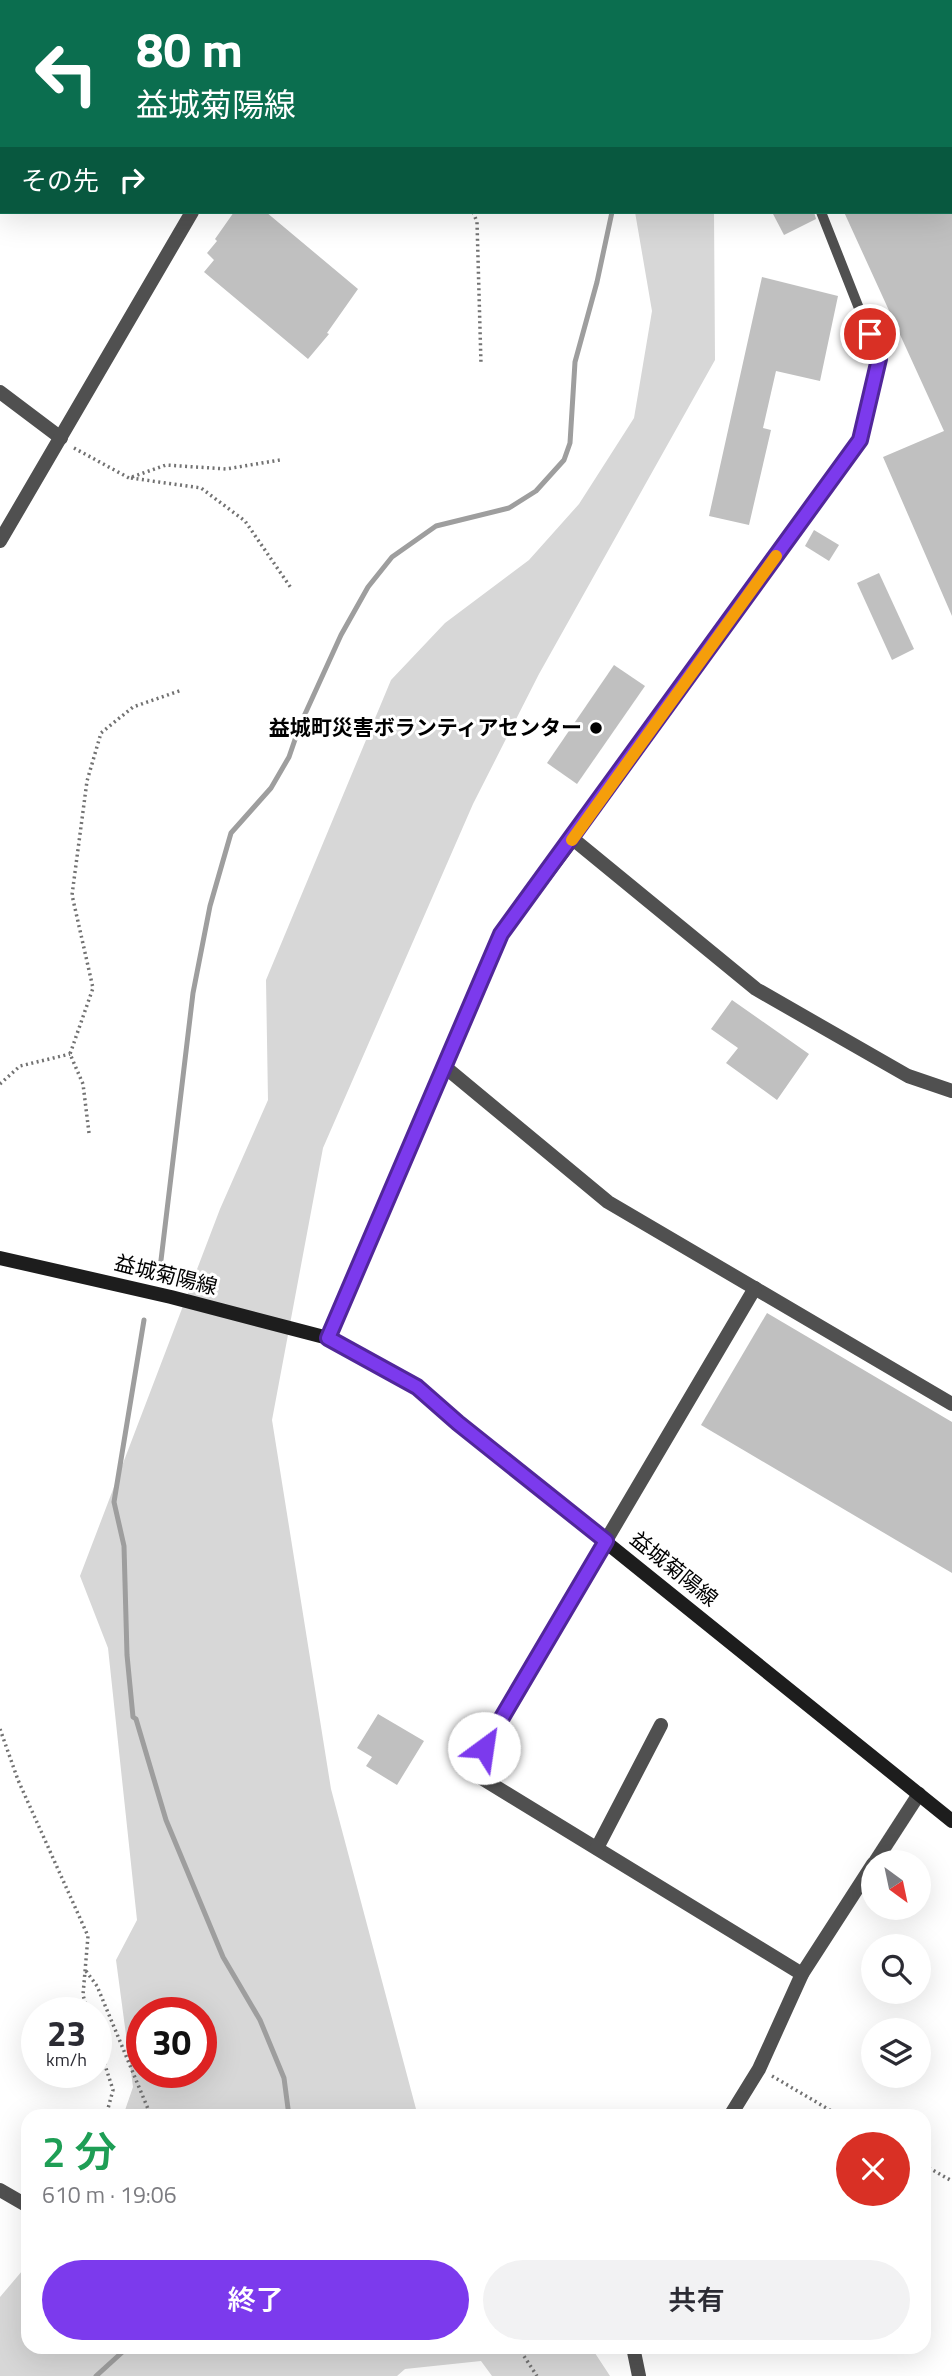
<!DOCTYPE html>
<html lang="ja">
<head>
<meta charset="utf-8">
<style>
  :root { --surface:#fff; --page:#f2f2f3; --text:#2b2b33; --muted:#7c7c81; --accent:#7c3aed }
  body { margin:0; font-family:"Titillium Web","Noto Sans JP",sans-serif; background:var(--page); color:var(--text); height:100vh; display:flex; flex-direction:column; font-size:26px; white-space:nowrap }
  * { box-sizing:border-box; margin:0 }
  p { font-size:23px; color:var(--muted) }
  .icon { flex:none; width:38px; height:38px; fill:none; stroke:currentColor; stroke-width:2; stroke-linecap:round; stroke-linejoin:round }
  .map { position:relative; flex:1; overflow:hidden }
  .details { position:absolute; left:21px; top:2109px; width:910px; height:245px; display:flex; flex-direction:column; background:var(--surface); border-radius:21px; box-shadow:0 7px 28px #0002 }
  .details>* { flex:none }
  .banner { position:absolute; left:0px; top:0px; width:952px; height:214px; box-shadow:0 7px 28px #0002; background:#0b6e4f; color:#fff; overflow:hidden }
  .needle { width:46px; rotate:147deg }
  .fabs { position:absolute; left:861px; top:1850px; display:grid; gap:14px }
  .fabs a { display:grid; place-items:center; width:70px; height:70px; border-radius:50%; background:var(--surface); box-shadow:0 7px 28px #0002; font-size:35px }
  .speed { position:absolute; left:21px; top:1997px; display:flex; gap:14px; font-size:35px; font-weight:700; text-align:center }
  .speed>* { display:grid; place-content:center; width:91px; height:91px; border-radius:50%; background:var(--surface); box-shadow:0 7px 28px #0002; line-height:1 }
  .speed small { font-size:18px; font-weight:400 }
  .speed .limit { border:10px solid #d22; background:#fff; color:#111 }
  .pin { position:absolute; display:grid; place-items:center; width:60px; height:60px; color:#fff; margin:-30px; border:4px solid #fff; border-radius:50%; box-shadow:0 2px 7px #0007 }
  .me { position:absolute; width:77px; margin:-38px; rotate:31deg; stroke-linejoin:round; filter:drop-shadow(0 0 5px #0008) }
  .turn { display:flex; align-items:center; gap:24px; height:147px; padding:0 21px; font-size:32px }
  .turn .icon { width:91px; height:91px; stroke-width:2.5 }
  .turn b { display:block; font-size:49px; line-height:60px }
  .then { display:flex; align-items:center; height:66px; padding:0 21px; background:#0003; gap:14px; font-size:26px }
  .round { display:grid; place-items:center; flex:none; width:74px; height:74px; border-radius:37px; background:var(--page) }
  .summary { display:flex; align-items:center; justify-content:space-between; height:119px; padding:0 21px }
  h1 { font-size:42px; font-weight:600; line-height:52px; color:#1e9e55 }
  .primary-button { display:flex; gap:14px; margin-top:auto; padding:14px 21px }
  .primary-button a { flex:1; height:80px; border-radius:42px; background:var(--accent); color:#fff; font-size:28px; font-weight:600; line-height:80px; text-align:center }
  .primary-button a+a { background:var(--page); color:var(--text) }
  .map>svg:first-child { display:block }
  .green { fill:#d7d7d7; fill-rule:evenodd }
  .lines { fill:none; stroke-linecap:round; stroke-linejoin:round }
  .stream { stroke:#9e9e9e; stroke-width:5 }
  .building { fill:#c0c0c0 }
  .path { stroke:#727272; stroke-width:3.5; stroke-dasharray:2 3.5; stroke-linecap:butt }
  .service { stroke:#505050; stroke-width:10 }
  .minor { stroke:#505050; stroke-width:14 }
  .tertiary { stroke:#505050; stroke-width:14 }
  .secondary { stroke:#1d1d1d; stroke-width:14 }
  .route-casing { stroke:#51269a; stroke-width:18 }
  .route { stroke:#7c3aed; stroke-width:12 }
  .slow { stroke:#f59e0b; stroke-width:12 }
  .poi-dot { fill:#000; stroke:#fff; stroke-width:2.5 }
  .labels { text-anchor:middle; stroke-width:6; stroke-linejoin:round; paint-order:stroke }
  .poi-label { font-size:21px; font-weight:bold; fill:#000; stroke:#fff; text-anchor:end }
  .street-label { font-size:21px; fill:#000; stroke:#fff }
</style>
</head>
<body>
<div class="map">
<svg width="952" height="2376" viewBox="0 0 952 2376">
  <rect width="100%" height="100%" fill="#fff"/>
  <g class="green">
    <path d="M635,212H714L715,360L539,674L473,804L323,1148L272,1420L331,1789L416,2109L415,2116H123L133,2087L116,1960L137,1920L108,1648L80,1576L220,1209L268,1100L266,980L391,680L445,623L529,560L579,504L634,418L652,311ZM142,2012H201V2072H142Z"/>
    <polygon points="28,2264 28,2347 591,2347 610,2376 492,2376 481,2361 405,2369 397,2376 0,2376 0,2297"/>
  </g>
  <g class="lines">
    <g class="stream">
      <polyline points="557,2 558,0"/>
      <polyline points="159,1277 193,993 210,906 231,833 271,788 289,757 300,725 341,635 368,587 392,557 436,526 509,508 536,491 564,460 570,443 575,362 597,282 612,212"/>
      <polyline points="144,1320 114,1502 124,1546 127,1655 133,1717 136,1719 166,1820 223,1957 260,2020 284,2078 289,2116"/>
      <polyline points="96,2376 128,2347"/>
    </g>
  </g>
  <g class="building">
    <polygon points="234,212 266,212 358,289 327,333 329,334 308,359 204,272 214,260 207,253 217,241 215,239"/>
    <polygon points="772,212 814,212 816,219 784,235"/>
    <polygon points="844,212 952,212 952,616 883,457 944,431"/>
    <polygon points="762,277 838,296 820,381 776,371 763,428 771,430 749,525 709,516"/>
    <polygon points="814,530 839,545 829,561 805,546"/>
    <polygon points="879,573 914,649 892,660 857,583"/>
    <polygon points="614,665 645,686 577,784 547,763"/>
    <polygon points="732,1000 809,1054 777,1100 726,1063 738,1048 711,1029"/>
    <polygon points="767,1313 952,1422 952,1573 701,1425"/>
    <polygon points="378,1714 424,1741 397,1785 366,1766 372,1757 357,1748"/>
  </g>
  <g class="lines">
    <g class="path">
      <polyline points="363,0 363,2"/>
      <polyline points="473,212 477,222 481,364"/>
      <polyline points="74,448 129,478 166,465 226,469 280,460"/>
      <polyline points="131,478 201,488 245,521 291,588"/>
      <polyline points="0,1084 20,1066 70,1054"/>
      <polyline points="89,1133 83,1084 70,1054 93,988 72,895 87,781 101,733 133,707 182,690"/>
      <polyline points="0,1729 18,1780 88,1936 83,1995 88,2012"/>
      <polyline points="86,1971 97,1986 151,2116"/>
      <polyline points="96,2037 113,2090 106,2116"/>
      <polyline points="772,2076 840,2116"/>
      <polyline points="924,2165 952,2181"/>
      <polyline points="518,2347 537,2376"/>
    </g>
    <g class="service">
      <polyline points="950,47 952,46"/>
      <polyline points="573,839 860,440 879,359 821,212"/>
    </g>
    <g class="minor">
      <polyline points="0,392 61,438"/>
      <polyline points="573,839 756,989 908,1076 952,1091"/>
      <polyline points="445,1067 608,1202 952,1404"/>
      <polyline points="755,1288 470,1771 802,1974"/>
      <polyline points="597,1848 661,1725"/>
      <polyline points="875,1862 919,1794"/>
      <polyline points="730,2116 759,2069 802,1974 873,1864"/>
      <polyline points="0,2190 26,2205"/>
      <polyline points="633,2347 639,2376"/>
    </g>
    <g class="tertiary">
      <polyline points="263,2 263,0"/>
      <polyline points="0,541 192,212"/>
      <polyline points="328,1338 501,934 573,839"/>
    </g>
    <polyline class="secondary" points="0,1258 171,1297 328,1338 417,1387 458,1423 952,1821"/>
  </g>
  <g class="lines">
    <defs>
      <polyline id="route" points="484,1748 606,1541 458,1423 417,1387 328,1338 501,934 860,440 879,359 870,334"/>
    </defs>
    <use href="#route" class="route-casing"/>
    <use href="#route" class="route"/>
    <polyline class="slow" points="572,840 776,556"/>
  </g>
  <circle class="poi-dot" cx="596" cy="728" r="7"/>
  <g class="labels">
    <g class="poi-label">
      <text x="582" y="735">益城町災害ボランティアセンター</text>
    </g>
    <g class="street-label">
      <text transform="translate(166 1275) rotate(14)" y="7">益城菊陽線</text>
      <text transform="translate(674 1569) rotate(39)" y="7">益城菊陽線</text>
    </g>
  </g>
</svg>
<div class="fabs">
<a><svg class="needle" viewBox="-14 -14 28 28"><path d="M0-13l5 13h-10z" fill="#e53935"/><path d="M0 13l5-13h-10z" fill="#7c7c81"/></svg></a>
<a><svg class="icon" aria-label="search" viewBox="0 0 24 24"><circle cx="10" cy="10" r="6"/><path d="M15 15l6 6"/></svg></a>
<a><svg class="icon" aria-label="layers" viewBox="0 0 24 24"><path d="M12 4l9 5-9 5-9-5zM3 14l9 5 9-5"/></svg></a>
</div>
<div class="speed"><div>23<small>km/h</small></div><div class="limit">30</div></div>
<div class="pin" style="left:870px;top:334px;background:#d93025"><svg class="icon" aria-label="arrive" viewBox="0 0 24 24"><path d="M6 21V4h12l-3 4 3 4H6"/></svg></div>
<svg class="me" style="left:484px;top:1748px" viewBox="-20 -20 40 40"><circle r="19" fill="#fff"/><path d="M0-13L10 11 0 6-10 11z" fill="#7c3aed"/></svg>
<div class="banner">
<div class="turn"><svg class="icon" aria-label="left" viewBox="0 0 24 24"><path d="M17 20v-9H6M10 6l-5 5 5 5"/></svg><div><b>80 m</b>益城菊陽線</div></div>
<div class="then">その先<svg class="icon" aria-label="right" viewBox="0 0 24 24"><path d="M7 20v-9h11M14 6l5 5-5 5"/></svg></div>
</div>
<section class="details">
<div class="summary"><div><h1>2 分</h1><p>610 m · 19:06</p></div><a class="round" style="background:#d93025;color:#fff"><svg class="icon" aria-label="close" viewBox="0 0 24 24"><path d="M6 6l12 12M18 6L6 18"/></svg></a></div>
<div class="primary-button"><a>終了</a><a>共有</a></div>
</section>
</div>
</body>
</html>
